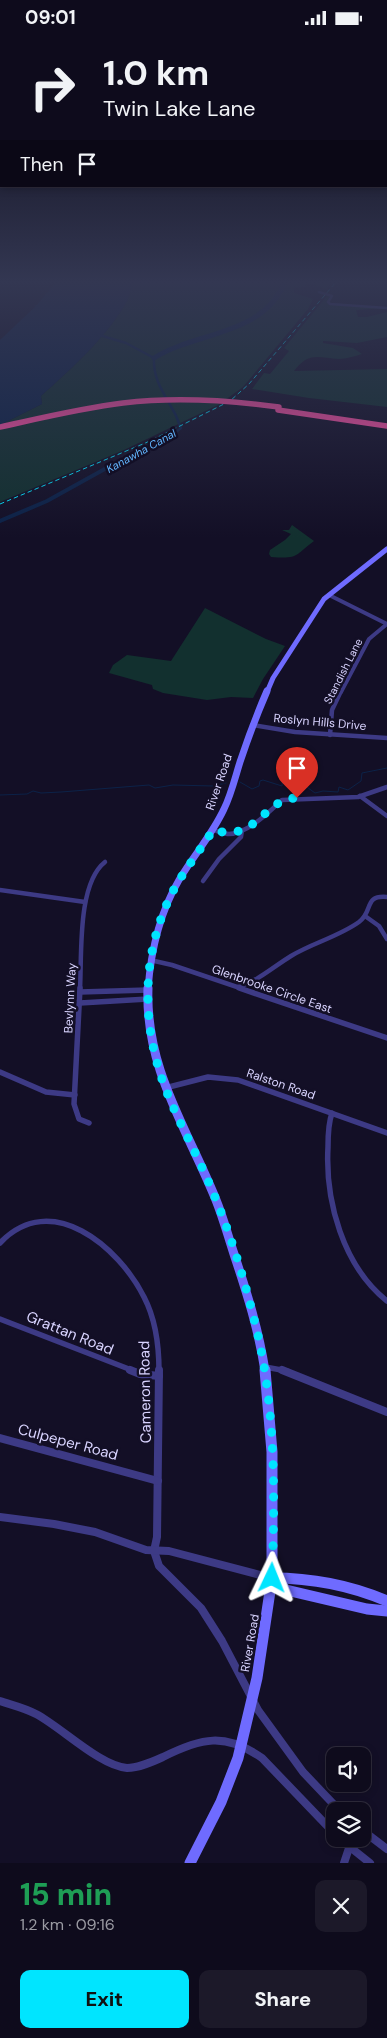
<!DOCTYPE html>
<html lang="en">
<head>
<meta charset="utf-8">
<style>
  :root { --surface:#0e0b1c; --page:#1c1929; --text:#f1f3f6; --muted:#9b9ba3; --line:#2e2b3b; --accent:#00e5ff }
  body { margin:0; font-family:"DM Sans",sans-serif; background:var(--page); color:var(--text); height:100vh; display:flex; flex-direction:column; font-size:19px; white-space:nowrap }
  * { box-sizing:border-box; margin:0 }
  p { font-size:16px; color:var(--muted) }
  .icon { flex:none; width:28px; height:28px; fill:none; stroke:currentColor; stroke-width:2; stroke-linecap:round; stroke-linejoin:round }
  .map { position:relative; height:1828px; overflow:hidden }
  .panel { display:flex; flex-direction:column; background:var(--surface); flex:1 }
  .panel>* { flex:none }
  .banner { position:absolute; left:0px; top:0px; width:388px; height:152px; box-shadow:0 2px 8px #0003,0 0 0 1px var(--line); background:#0e0b1c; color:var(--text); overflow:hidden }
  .tools { position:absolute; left:326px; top:1712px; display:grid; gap:10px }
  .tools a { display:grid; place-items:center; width:45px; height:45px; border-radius:10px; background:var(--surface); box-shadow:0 2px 8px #0003,0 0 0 1px var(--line); font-size:25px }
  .pin { position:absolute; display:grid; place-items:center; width:42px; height:42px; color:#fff; margin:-51px -21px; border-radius:50% 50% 50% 0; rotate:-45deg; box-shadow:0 0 5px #0007 }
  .pin .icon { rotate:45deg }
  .me { position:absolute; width:55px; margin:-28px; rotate:2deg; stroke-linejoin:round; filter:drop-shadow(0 0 4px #0008) }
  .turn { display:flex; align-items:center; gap:18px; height:105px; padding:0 20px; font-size:22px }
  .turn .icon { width:65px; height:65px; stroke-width:2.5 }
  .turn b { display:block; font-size:35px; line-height:42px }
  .then { display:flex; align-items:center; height:48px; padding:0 20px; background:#0003; gap:10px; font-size:19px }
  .round { display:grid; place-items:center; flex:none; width:52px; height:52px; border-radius:10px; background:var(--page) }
  .summary { display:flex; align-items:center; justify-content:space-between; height:85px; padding:0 20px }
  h1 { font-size:30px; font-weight:800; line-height:38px; color:#1e9e55 }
  .cta { display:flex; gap:10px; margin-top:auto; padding:10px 20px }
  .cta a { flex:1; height:58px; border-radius:10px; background:var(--accent); color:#111; font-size:20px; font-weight:800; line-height:58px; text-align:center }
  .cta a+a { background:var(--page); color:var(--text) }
  .status { display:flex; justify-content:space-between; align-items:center; height:35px; padding:0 25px; background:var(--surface); direction:ltr }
  .status svg { height:14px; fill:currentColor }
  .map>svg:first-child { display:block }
  .green { fill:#12302f }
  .water { fill:#0c2248 }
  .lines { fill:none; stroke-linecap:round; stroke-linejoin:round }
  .stream { stroke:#0c2248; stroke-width:1 }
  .canal-far1 { stroke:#0c2248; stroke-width:2.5 }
  .canal { stroke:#0c2248; stroke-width:4 }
  .river { stroke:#0c2248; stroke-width:5 }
  .street-far4 { stroke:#3d3a85; stroke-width:2.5 }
  .street-far3 { stroke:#3d3a85; stroke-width:4 }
  .street-far2 { stroke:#3d3a85; stroke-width:4.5 }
  .street-far1 { stroke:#3d3a85; stroke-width:5.5 }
  .street { stroke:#3d3a85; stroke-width:8 }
  .secondary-far3 { stroke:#6f6bff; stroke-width:5 }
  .secondary-far2 { stroke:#6f6bff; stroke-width:7 }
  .secondary-far1 { stroke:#6f6bff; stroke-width:9 }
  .secondary { stroke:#6f6bff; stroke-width:11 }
  .highway { stroke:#ff4fa3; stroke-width:5.5 }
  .rail { stroke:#00e5ff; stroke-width:1; stroke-dasharray:4.5 3; stroke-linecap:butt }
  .highway-bridge { stroke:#ff4fa3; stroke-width:5.5 }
  .route { stroke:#00e5ff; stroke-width:9; stroke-dasharray:0 16.2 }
  .labels { text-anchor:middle; stroke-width:5; stroke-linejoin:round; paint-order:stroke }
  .far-water-label { font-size:11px; font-style:italic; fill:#62b6ff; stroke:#130f26 }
  .far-street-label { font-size:11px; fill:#d9d4ff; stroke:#130f26 }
  .street-label { font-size:12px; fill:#d9d4ff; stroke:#130f26 }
  .near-street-label { font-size:15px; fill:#d9d4ff; stroke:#130f26 }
</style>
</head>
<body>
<div class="status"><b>09:01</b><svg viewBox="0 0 49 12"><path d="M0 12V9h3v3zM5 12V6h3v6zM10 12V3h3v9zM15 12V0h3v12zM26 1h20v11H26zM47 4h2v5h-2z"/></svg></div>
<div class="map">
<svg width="387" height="1828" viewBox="0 0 387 1828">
  <rect width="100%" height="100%" fill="#130f26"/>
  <g class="green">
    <path d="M132,247H333L326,254L313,249H305V252L294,253V258L313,264L308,274L243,352L218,370L124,415L0,467V390L42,369L41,361C70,335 108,301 127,266C130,260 131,253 132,247Z"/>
    <path d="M327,261L330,262L327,268L331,270L387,273L356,275L358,282H367L387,277V302L357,308L323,306V308L353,313L362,319C355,321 346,324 339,324C317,322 308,317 294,336L387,334V372L309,363L252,354L264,338L270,339L289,316L284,313Z"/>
    <path d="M292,490L314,506C294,521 299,524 271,522L269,519L270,515L285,505L291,499L282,495H289Z"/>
    <polygon points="205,573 266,604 285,611 263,644 253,663 231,662 207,665 163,658 153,654 152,650 109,638 113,630 127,620 171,626"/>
  </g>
  <path class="water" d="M56,247H132C131,253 130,260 127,266C108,301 70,335 41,361L42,369L0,390V305L36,271L34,270H37Z"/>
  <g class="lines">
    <g class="stream">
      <polyline points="240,747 252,754 259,751 260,746 263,745 282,751 283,739 288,738 315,758 323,756 338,757 339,752 348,755 361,746 362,738 387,733"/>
      <polyline points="0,760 27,759 33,756 41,758 61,757 149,750 155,753 173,750 213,751 226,748"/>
    </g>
    <path class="canal-far1" d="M96,299L126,308L154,323C153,344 163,357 173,375C177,381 178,387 181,393L162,408L119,427"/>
    <polyline class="canal" points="0,486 47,466 121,425"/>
    <path class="river" d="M154,323C197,296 263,301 285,247"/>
    <polyline class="street-far4" points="319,257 332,261 328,267 330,269 387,273"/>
    <g class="street-far3">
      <polyline points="329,560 387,589"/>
      <polyline points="341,657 369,604 387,589"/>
    </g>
    <g class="street-far2">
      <polyline points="252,690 295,697 387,703"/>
      <polyline points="330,700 332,675 341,656"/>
      <polyline points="360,761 387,781"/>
      <path d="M213,795C218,796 224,799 229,799C247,799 269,777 282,765L358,762L387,752"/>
      <polyline points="203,846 219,824 241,802 242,795"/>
      <polyline points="0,855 85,867"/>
      <polyline points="365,881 379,891 387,904"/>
      <polyline points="150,925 172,930 243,954"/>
      <path d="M238,952C258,946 273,932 291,921C312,908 338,902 359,887C374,876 363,860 387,862"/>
      <path d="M80,954C82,920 77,849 105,827"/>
    </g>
    <g class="street-far1">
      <polyline points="80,953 74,1069 79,1084 89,1088"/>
      <polyline points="239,953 387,1003"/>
      <polyline points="80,957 148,955"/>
      <polyline points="80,968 148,964"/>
      <polyline points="0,1037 46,1057 75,1060"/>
      <polyline points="165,1053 208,1042 238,1045 387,1098"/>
      <path d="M332,1078C328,1089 328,1101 328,1112C325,1166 343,1231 387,1266"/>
      <path d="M0,1208C51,1154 119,1212 144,1262C156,1285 159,1311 159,1336"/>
      <polyline points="0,1284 134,1336"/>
      <polyline points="265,1332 287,1336"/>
    </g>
    <g class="street">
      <polyline points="130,1335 140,1339 159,1341"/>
      <polyline points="159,1335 157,1502 154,1516 159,1531 201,1573 222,1606 258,1675 303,1737 340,1776"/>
      <polyline points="282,1335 387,1377"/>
      <polyline points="0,1403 158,1446"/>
      <polyline points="0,1482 54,1489 95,1497 146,1515 169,1516 272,1543"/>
      <path d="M0,1666C12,1670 25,1673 36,1679C61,1692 100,1731 127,1733C139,1733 152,1727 163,1722C201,1703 225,1697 262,1723L335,1799"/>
      <polyline points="362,1795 387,1814"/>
      <polyline points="340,1804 370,1828"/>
      <polyline points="344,1828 352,1804"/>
    </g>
    <polyline class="secondary-far3" points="267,657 273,643 324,564 387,514"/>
    <path class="secondary-far2" d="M148,954C151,915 159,879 179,845C193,821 212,800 224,774C231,760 235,743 240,727C248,703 257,679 267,656"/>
    <path class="secondary-far1" d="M148,953C145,1034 187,1093 216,1165C223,1182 228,1201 234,1219C247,1258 259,1296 265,1336"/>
    <g class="secondary">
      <polyline points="272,1543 286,1555 367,1574 387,1576"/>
      <path d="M272,1543C311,1543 352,1551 387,1566"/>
      <polyline points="190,1828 221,1767 238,1723 257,1643 272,1543 272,1417 265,1335"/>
    </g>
    <polyline class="highway" points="278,375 387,391"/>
    <polyline class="rail" points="0,469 150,406 230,366 249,349 336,247"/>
    <path class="highway-bridge" d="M0,392C41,383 82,373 123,368C175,362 227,365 279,372"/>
  </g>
  <linearGradient id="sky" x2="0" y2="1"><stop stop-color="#0a0815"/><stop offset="0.49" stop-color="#333752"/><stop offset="1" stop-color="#333752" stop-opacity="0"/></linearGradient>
  <rect width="387" height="503" fill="url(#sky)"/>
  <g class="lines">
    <path class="route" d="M272,1543C275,1458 276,1368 254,1284C242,1235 226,1185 205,1139C193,1112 179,1087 168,1060C144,1002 140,935 164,876C175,846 196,822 213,795C258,808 263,763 297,763"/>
  </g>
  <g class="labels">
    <g class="far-water-label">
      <text transform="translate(141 416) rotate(-29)" y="4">Kanawha Canal</text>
    </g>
    <g class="far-street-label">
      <text transform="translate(343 636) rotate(-63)" y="4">Standish Lane</text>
    </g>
    <g class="street-label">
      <text transform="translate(320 687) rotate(5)" y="4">Roslyn Hills Drive</text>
      <text transform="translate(219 747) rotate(-71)" y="4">River Road</text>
      <text transform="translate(272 954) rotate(19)" y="4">Glenbrooke Circle East</text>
      <text transform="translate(70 963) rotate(-87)" y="4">Bevlynn Way</text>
      <text transform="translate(281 1049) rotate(19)" y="4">Ralston Road</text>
      <text transform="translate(250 1608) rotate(-80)" y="4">River Road</text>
    </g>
    <g class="near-street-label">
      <text transform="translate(70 1298) rotate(22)" y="5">Grattan Road</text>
      <text transform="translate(145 1357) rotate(-91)" y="5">Cameron Road</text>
      <text transform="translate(68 1407) rotate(15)" y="5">Culpeper Road</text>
    </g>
  </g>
</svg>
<div class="tools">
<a><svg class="icon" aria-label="sound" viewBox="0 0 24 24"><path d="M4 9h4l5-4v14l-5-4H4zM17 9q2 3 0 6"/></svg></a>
<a><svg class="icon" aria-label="layers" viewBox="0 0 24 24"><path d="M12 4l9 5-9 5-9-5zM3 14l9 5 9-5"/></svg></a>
</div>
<div class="pin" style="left:297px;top:763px;background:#d93025"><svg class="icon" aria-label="arrive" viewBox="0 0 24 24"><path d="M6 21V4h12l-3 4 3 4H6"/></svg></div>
<svg class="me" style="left:272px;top:1543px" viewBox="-20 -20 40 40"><path d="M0-17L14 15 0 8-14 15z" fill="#00e5ff" stroke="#fff" stroke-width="4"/></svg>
<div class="banner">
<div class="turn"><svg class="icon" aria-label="right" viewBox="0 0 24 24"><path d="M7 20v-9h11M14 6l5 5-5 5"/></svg><div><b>1.0 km</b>Twin Lake Lane</div></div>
<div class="then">Then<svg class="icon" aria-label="arrive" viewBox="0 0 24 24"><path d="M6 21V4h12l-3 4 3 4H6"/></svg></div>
</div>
</div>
<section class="panel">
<div class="summary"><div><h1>15 min</h1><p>1.2 km · 09:16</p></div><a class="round"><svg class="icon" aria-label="close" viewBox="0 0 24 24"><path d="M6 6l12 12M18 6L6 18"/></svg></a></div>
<div class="cta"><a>Exit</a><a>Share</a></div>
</section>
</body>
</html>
